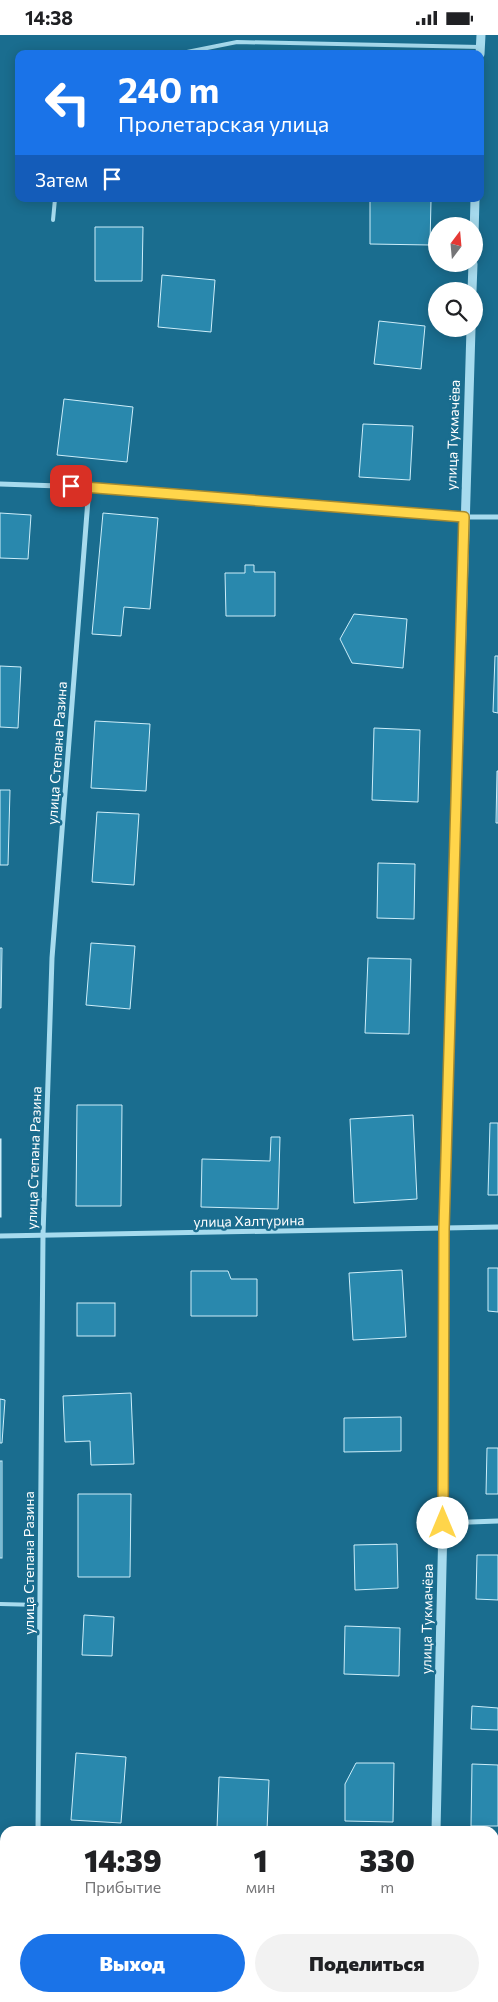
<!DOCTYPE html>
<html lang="ru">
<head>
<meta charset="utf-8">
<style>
  :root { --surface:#fff; --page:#f2f2f2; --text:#202124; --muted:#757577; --accent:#1a73e8 }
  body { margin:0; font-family:Commissioner,sans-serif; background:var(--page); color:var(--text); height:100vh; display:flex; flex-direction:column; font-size:19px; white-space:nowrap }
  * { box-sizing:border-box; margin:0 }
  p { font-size:16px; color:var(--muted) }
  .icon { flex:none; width:28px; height:28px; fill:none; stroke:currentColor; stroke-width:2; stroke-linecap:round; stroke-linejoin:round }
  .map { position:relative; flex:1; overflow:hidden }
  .panel { position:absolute; left:0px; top:1791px; width:499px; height:176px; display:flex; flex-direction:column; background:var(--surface); border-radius:15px 15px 0 0; box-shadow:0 2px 12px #0003 }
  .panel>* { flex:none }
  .hud { position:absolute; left:15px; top:15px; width:469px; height:152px; border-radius:10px; box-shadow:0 2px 12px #0003; background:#1a73e8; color:#fff; overflow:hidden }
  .needle { width:32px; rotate:16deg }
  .tools { position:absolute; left:428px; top:182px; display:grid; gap:10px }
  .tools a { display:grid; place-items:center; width:55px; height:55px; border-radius:50%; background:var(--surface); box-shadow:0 2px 12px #0003; font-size:25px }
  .pin { position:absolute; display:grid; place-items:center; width:42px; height:42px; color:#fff; margin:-21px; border-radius:10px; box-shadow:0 2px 8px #0006 }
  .me { position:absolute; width:55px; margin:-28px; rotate:0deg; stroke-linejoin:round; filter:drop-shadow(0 0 4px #0008) }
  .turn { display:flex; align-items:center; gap:18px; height:105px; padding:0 20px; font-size:22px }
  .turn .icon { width:65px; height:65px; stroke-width:2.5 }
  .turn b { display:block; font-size:35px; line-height:42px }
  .then { display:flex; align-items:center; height:48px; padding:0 20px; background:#0003; gap:10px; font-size:19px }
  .eta { display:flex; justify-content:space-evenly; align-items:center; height:85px; text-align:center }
  .eta b { font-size:30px; font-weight:800; line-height:35px }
  .action { display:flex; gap:10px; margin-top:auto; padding:10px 20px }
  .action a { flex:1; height:58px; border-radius:30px; background:var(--accent); color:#fff; font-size:20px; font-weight:800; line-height:58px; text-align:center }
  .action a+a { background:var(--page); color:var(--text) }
  .status { display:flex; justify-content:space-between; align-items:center; height:35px; padding:0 25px; background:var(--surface); direction:ltr }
  .status svg { height:14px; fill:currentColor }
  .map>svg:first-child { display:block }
  .building { fill:#2988ad; stroke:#cdeefa }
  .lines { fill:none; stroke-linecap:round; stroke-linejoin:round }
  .service { stroke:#a7dbee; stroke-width:4 }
  .minor { stroke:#a7dbee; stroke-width:5 }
  .tertiary { stroke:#a7dbee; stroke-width:9 }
  .route-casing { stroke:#a68a30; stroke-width:12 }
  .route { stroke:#ffd54a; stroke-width:9 }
  .labels { text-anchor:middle; stroke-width:5; stroke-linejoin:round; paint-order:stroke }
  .street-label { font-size:14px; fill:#fff; stroke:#1a6d8f }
</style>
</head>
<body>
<div class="status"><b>14:38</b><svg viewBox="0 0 49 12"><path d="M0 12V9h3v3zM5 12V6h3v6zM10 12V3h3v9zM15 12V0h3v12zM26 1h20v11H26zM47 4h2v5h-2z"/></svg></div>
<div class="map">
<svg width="498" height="1967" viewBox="0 0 498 1967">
  <rect width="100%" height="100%" fill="#1a6d8f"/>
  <g class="building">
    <polygon points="370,165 431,165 430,210 370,209"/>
    <polygon points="95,192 143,192 142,246 95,246"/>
    <polygon points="162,240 215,245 211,297 158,292"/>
    <polygon points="379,286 425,291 421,334 374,329"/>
    <polygon points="64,364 133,372 127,427 57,420"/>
    <polygon points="363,389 413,391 410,445 359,442"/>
    <polygon points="0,478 31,480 28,524 0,523"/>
    <polygon points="103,478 158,483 150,574 124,572 121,601 92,599"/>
    <polygon points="245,530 254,530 254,537 275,537 275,581 226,581 225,538 245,538"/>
    <polygon points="354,579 407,584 403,633 352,628 340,604"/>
    <polygon points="495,621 498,621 498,678 493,677"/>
    <polygon points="0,631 21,632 18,693 0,692"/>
    <polygon points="95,686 150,689 146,756 91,753"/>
    <polygon points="374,693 420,695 418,767 372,765"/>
    <polygon points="497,736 498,736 498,788 496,788"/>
    <polygon points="0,755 10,755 8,830 0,830"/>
    <polygon points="97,777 139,779 134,850 92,847"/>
    <polygon points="378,828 415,829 414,884 377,883"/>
    <polygon points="91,908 135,911 130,974 86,970"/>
    <polygon points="0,913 2,913 1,973 0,973"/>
    <polygon points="368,923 411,924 409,999 365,998"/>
    <polygon points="77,1070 122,1070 121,1171 76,1171"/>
    <polygon points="413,1080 417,1164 354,1168 350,1084"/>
    <polygon points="490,1088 498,1088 498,1160 488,1160"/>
    <polygon points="271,1102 280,1102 278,1174 201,1172 202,1124 270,1126"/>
    <rect x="0" y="1104" width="1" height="78"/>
    <polygon points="488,1233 498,1233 498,1277 488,1276"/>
    <polygon points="402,1235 406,1302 353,1305 349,1238"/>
    <polygon points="191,1236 228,1236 231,1244 257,1244 257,1281 191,1281"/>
    <rect x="77" y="1268" width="38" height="33"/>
    <polygon points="131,1358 134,1429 91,1430 90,1406 65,1407 63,1361"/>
    <polygon points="0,1364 5,1365 2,1408 0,1408"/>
    <polygon points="401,1382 401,1416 344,1417 344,1383"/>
    <polygon points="487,1413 498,1413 498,1459 486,1459"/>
    <rect x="0" y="1426" width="2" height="97"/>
    <polygon points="78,1459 131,1459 130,1542 78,1542"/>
    <polygon points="397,1509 398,1553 355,1555 354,1510"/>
    <polygon points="477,1520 498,1520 498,1565 476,1564"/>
    <polygon points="84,1580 114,1582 112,1621 82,1620"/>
    <polygon points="345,1591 400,1593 399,1641 344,1639"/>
    <polygon points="472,1671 498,1673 498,1695 471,1694"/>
    <polygon points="76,1718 126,1722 121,1788 71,1785"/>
    <polygon points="356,1728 394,1728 393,1787 345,1786 345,1749"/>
    <polygon points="472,1729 498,1730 498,1791 471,1791"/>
    <polygon points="219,1742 269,1745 267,1796 217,1794"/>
    <rect x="494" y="1867" width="4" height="58"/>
  </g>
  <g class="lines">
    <g class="service">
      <polyline points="177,19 237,7 480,12"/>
      <polyline points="53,185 55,164"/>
      <polyline points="0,1569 40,1570"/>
    </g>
    <g class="minor">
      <polyline points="0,449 89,452 464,482 498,482"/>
      <polyline points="0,1201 498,1192"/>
      <polyline points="443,1488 498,1486"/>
      <polyline points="38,1796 43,1200 52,923 89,452"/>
      <polyline points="494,1820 498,1820"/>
      <polyline points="0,1823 5,1823"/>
      <polyline points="32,1967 32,1962"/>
    </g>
    <g class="tertiary">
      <polyline points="480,19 481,0"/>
      <polyline points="474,201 475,164"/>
      <polyline points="472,256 473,229"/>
      <polyline points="436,1796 443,1488 444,1194 471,294"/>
      <polyline points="431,1967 431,1962"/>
    </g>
  </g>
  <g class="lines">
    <defs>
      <polyline id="route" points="71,451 464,482 444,1194 443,1488"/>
    </defs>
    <use href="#route" class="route-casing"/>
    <use href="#route" class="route"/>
  </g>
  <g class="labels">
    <g class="street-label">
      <text transform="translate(453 400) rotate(-88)" y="5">улица Тукмачёва</text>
      <text transform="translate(57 718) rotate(-86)" y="5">улица Степана Разина</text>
      <text transform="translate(34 1123) rotate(-88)" y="5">улица Степана Разина</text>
      <text transform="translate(249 1186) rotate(-1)" y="5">улица Халтурина</text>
      <text transform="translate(29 1528) rotate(-90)" y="5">улица Степана Разина</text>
      <text transform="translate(427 1584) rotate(-89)" y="5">улица Тукмачёва</text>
    </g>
  </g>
</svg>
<div class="tools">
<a><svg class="needle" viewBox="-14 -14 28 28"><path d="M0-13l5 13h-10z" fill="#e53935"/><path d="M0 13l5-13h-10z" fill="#757577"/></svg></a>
<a><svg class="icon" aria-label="search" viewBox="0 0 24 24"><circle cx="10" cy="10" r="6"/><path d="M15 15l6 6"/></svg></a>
</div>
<div class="pin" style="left:71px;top:451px;background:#d93025"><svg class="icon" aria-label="arrive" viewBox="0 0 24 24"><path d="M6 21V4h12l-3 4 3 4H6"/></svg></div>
<svg class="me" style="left:443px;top:1488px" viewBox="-20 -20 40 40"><circle r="19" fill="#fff"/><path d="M0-13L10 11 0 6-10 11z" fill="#ffd54a"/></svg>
<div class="hud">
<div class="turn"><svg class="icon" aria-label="left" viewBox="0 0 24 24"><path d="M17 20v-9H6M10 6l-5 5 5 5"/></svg><div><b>240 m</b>Пролетарская улица</div></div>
<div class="then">Затем<svg class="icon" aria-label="arrive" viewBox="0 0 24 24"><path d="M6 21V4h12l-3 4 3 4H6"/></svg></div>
</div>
<section class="panel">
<div class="eta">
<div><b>14:39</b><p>Прибытие</p></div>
<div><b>1</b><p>мин</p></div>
<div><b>330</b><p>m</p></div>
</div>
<div class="action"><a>Выход</a><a>Поделиться</a></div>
</section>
</div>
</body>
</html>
